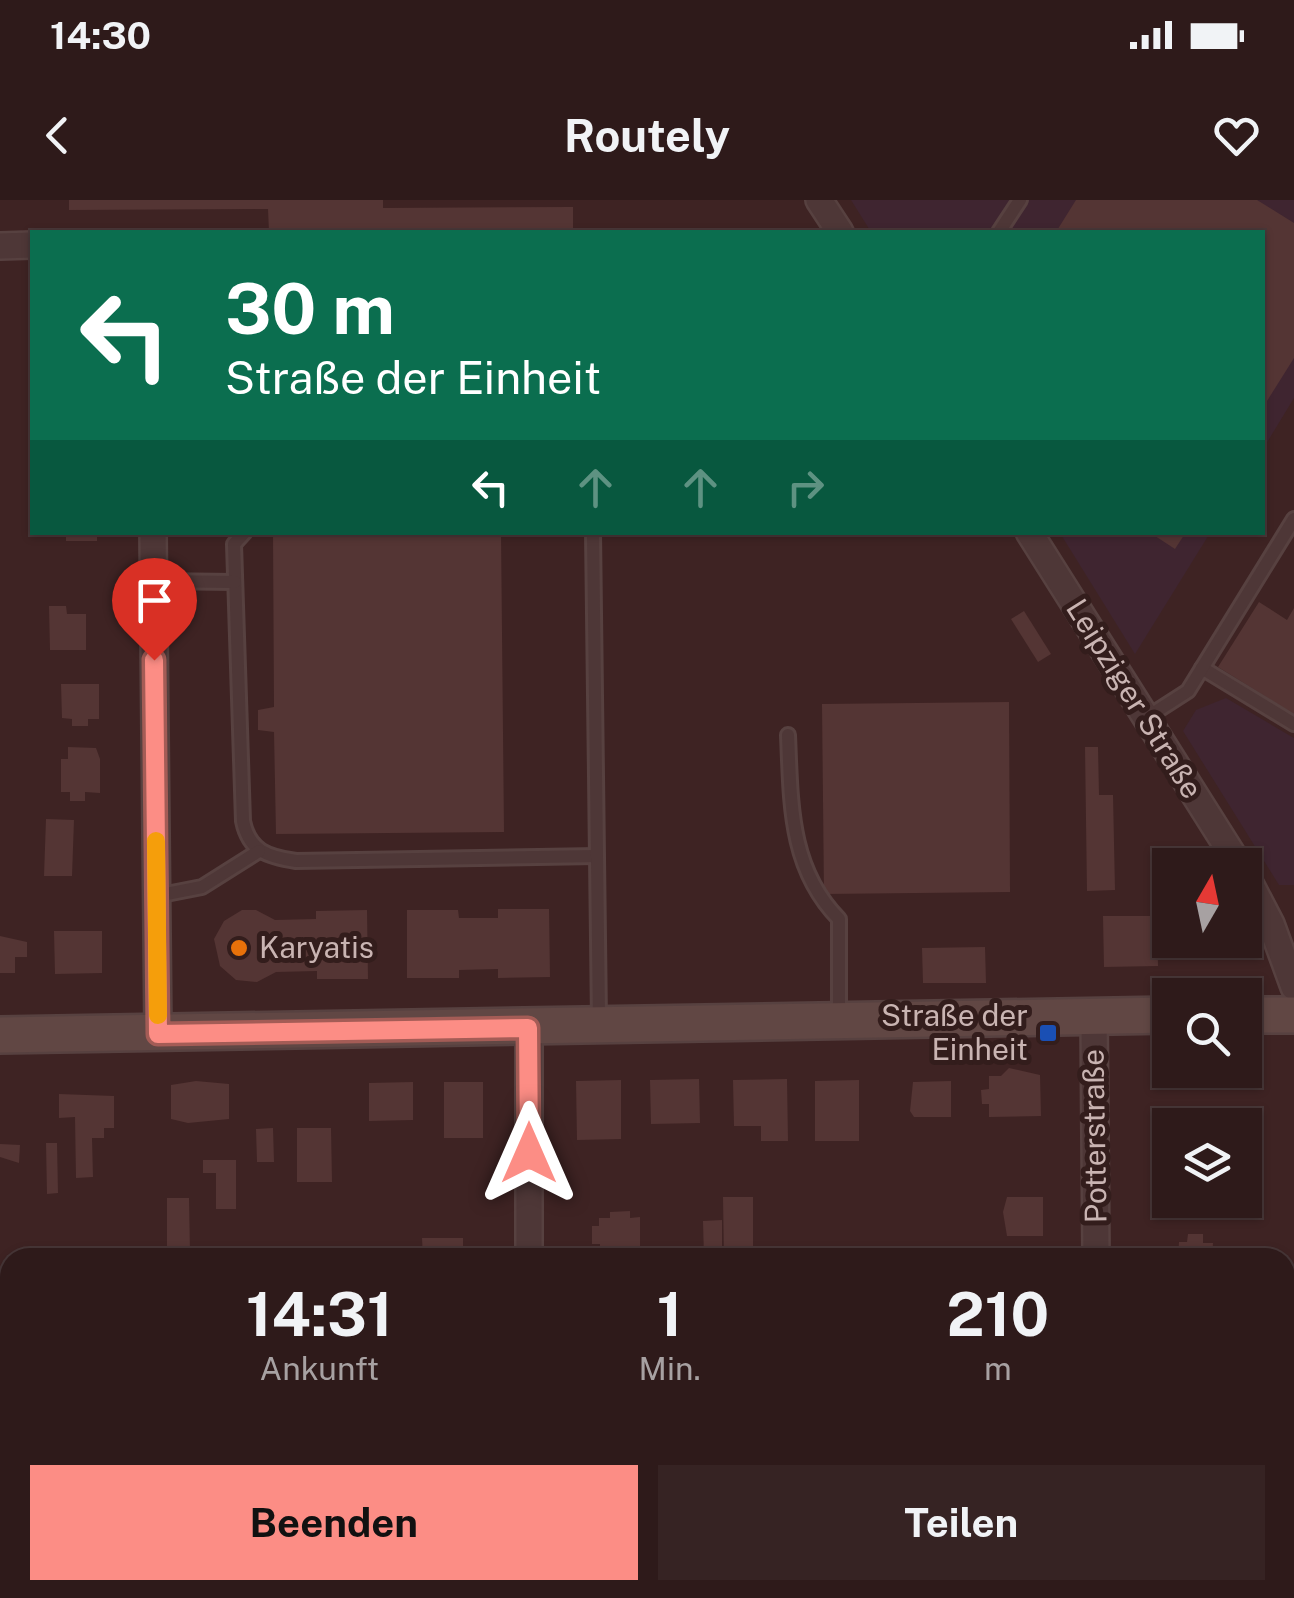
<!DOCTYPE html>
<html lang="de">
<head>
<meta charset="utf-8">
<style>
  :root { --surface:#2e1a1a; --page:#362323; --text:#f1f3f6; --muted:#a7a1a2; --line:#493839; --accent:#fc8d85 }
  body { margin:0; font-family:"Public Sans",sans-serif; background:var(--page); color:var(--text); height:100vh; display:flex; flex-direction:column; font-size:38px; white-space:nowrap }
  * { box-sizing:border-box; margin:0 }
  p { font-size:32px; color:var(--muted) }
  .icon { flex:none; width:55px; height:55px; fill:none; stroke:currentColor; stroke-width:2; stroke-linecap:round; stroke-linejoin:round }
  .map { position:relative; flex:1; overflow:hidden }
  .drawer { position:absolute; left:0px; top:1048px; width:1295px; height:352px; display:flex; flex-direction:column; background:var(--surface); border-radius:30px 30px 0 0; box-shadow:0 2px 8px #0004,0 0 0 2px var(--line) }
  .drawer>* { flex:none }
  .top-card { position:absolute; left:30px; top:30px; width:1235px; height:305px; border-radius:0px; box-shadow:0 2px 8px #0004,0 0 0 2px var(--line); background:#0b6e4f; color:#fff; overflow:hidden }
  .needle { width:65px; rotate:9deg }
  .controls { position:absolute; left:1152px; top:648px; display:grid; gap:20px }
  .controls a { display:grid; place-items:center; width:110px; height:110px; border-radius:0px; background:var(--surface); box-shadow:0 2px 8px #0004,0 0 0 2px var(--line); font-size:50px }
  .pin { position:absolute; display:grid; place-items:center; width:85px; height:85px; color:#fff; margin:-102px -42px; border-radius:50% 50% 50% 0; rotate:-45deg; box-shadow:0 0 10px #0007 }
  .pin .icon { rotate:45deg }
  .me { position:absolute; width:110px; margin:-55px; rotate:0deg; stroke-linejoin:round; filter:drop-shadow(0 0 8px #0008) }
  .turn { display:flex; align-items:center; gap:35px; height:210px; padding:0 30px; font-size:45px }
  .turn .icon { width:130px; height:130px; stroke-width:2.5 }
  .turn b { display:block; font-size:70px; line-height:85px }
  .lanes { display:flex; align-items:center; height:95px; padding:0 30px; background:#0003; justify-content:center; gap:50px; direction:ltr }
  .lanes .off { opacity:.35 }
  .eta { display:flex; justify-content:space-evenly; align-items:center; height:170px; text-align:center }
  .eta b { font-size:60px; font-weight:700; line-height:70px }
  .action { display:flex; gap:20px; margin-top:auto; padding:20px 30px }
  .action a { flex:1; height:115px; border-radius:0px; background:var(--accent); color:#111; font-size:40px; font-weight:700; line-height:115px; text-align:center }
  .action a+a { background:var(--page); color:var(--text) }
  .status { display:flex; justify-content:space-between; align-items:center; height:70px; padding:0 50px; background:var(--surface); direction:ltr }
  .status svg { height:28px; fill:currentColor }
  header { display:flex; justify-content:space-between; align-items:center; height:130px; padding:0 30px; background:var(--surface); font-size:45px; font-weight:700 }
  .map>svg:first-child { display:block }
  .green { fill:#3f2530 }
  .building { fill:#543534 }
  .lines { fill:none; stroke-linecap:round; stroke-linejoin:round }
  .lane-casing { stroke:#574140; stroke-width:18 }
  .street-casing { stroke:#574140; stroke-width:30 }
  .secondary-casing { stroke:#574140; stroke-width:40 }
  .path { stroke:#573e49; stroke-width:5; stroke-dasharray:8 8; stroke-linecap:butt }
  .lane { stroke:#4e3737; stroke-width:12 }
  .street { stroke:#4e3737; stroke-width:25 }
  .secondary { stroke:#614744; stroke-width:35 }
  .route-casing { stroke:#a45c56; stroke-width:25 }
  .route { stroke:#fc8d85; stroke-width:18 }
  .slow { stroke:#f59e0b; stroke-width:18 }
  .food-dot { fill:#e8710a; stroke:#331d1c; stroke-width:4 }
  .transit-dot { fill:#1a4fb4; stroke:#331d1c; stroke-width:4 }
  .labels { text-anchor:middle; stroke-width:10; stroke-linejoin:round; paint-order:stroke }
  .street-label { font-size:30px; fill:#c9b4b2; stroke:#331d1c }
  .poi-label { font-size:30px; fill:#c9b4b2; stroke:#331d1c; text-anchor:start }
</style>
</head>
<body>
<div class="status"><b>14:30</b><svg viewBox="0 0 49 12"><path d="M0 12V9h3v3zM5 12V6h3v6zM10 12V3h3v9zM15 12V0h3v12zM26 1h20v11H26zM47 4h2v5h-2z"/></svg></div>
<header><svg class="icon" aria-label="back" viewBox="0 0 24 24"><path d="M15 5l-7 7 7 7"/></svg>Routely<svg class="icon" aria-label="heart" viewBox="0 0 24 24"><path d="M12 20l-8-8c-3-5 5-10 8-4 3-6 11-1 8 4z"/></svg></header>
<div class="map">
<svg width="1294" height="1398" viewBox="0 0 1294 1398">
  <rect width="100%" height="100%" fill="#3e2323"/>
  <g class="green">
    <polygon points="851,0 1294,0 1294,198 1263,249 1262,32 871,32"/>
    <polygon points="1060,333 1210,333 1135,454"/>
    <polygon points="1226,498 1294,538 1294,685 1279,685 1183,531 1196,510"/>
  </g>
  <g class="building">
    <polygon points="69,0 383,0 383,8 573,7 573,32 269,32 268,9 69,10"/>
    <polygon points="1076,0 1257,0 1294,23 1294,158 1262,209 1262,32 1056,32"/>
    <rect x="66" y="332" width="31" height="9"/>
    <polygon points="273,332 501,332 504,632 276,634 274,532 258,530 258,510 274,507"/>
    <polygon points="1149,332 1186,332 1175,349"/>
    <polygon points="1259,402 1287,420 1294,408 1294,514 1218,467"/>
    <polygon points="49,406 66,406 67,414 86,414 86,450 50,450"/>
    <polygon points="1024,411 1051,454 1038,462 1011,419"/>
    <polygon points="61,484 99,484 99,519 88,519 88,526 72,526 72,519 62,518"/>
    <polygon points="1009,502 1010,692 824,694 822,504"/>
    <polygon points="68,547 96,548 100,559 100,593 85,592 85,601 70,601 70,592 61,592 61,559 68,559"/>
    <polygon points="1085,547 1098,547 1099,595 1113,595 1115,690 1087,691"/>
    <polygon points="46,619 74,620 72,676 44,676"/>
    <polygon points="498,709 549,709 550,777 498,778 498,769 459,770 459,778 407,778 407,710 458,710 459,718 498,718"/>
    <polygon points="242,710 256,710 275,720 316,719 316,711 367,710 368,779 317,779 317,771 276,772 257,782 236,780 220,766 214,739 224,721"/>
    <polygon points="1103,716 1157,716 1158,766 1104,767"/>
    <polygon points="54,731 102,731 102,773 55,774"/>
    <polygon points="0,736 27,742 27,757 15,757 15,773 0,773"/>
    <polygon points="985,747 986,783 923,783 922,748"/>
    <polygon points="1009,868 1040,875 1041,916 989,917 989,904 982,904 981,890 989,889 989,876 1001,876"/>
    <polygon points="699,879 700,923 651,924 650,880"/>
    <polygon points="787,879 788,941 761,941 761,926 734,926 733,880"/>
    <polygon points="621,880 621,939 577,940 576,881"/>
    <polygon points="859,880 859,941 815,941 815,881"/>
    <polygon points="196,881 229,884 229,919 188,923 171,919 171,885"/>
    <polygon points="951,881 951,917 914,917 910,911 913,882"/>
    <polygon points="413,882 413,920 369,921 369,883"/>
    <rect x="444" y="882" width="39" height="56"/>
    <polygon points="59,894 114,896 114,928 104,928 104,938 92,938 93,977 76,978 75,917 59,918"/>
    <polygon points="1235,909 1235,925 1173,925 1173,910"/>
    <polygon points="273,928 274,962 257,962 256,929"/>
    <polygon points="297,928 331,928 332,982 297,982"/>
    <polygon points="46,943 57,943 58,993 47,994"/>
    <polygon points="0,944 20,945 19,963 0,957"/>
    <polygon points="203,960 236,960 236,1009 216,1009 216,973 203,973"/>
    <polygon points="723,997 753,997 753,1058 724,1058"/>
    <polygon points="1007,997 1043,997 1043,1036 1007,1036 1003,1012"/>
    <polygon points="167,998 189,998 190,1053 167,1053"/>
    <polygon points="630,1011 630,1018 640,1017 640,1058 600,1058 600,1044 592,1044 592,1026 599,1026 599,1018 610,1018 610,1012"/>
    <polygon points="722,1020 722,1058 704,1058 703,1021"/>
    <polygon points="1188,1034 1203,1034 1203,1043 1213,1043 1212,1058 1178,1058 1179,1042 1187,1042"/>
    <polygon points="422,1038 463,1038 463,1058 423,1058"/>
    <rect x="0" y="1308" width="10" height="30"/>
    <polygon points="612,1390 612,1398 577,1398 577,1391"/>
    <rect x="636" y="1390" width="22" height="8"/>
    <rect x="997" y="1390" width="52" height="8"/>
    <rect x="1179" y="1390" width="31" height="8"/>
  </g>
  <g class="lines">
    <defs>
      <g id="lane">
        <polyline points="999,32 1020,0"/>
        <path d="M245,332L234,344L243,621C249,651 268,657 296,661L597,656"/>
        <polyline points="593,332 599,820"/>
        <polyline points="153,381 235,382"/>
        <polyline points="1202,468 1294,524"/>
        <polyline points="1146,518 1188,491 1294,319"/>
        <path d="M788,535C791,603 789,668 839,719V819"/>
        <polyline points="156,696 202,687 259,651"/>
      </g>
      <g id="street">
        <polyline points="819,0 840,32"/>
        <polyline points="0,46 32,45"/>
        <polyline points="153,332 158,834"/>
        <polyline points="1029,332 1239,665"/>
        <polyline points="1245,674 1271,724 1294,787"/>
        <polyline points="1094,815 1096,1058"/>
        <polyline points="529,828 529,1058"/>
        <polyline points="531,1390 532,1398"/>
        <polyline points="1100,1390 1100,1398"/>
      </g>
      <g id="secondary">
        <polyline points="1245,815 1294,815"/>
        <polyline points="0,835 1170,815"/>
      </g>
    </defs>
    <use href="#lane" class="lane-casing"/>
    <use href="#street" class="street-casing"/>
    <use href="#secondary" class="secondary-casing"/>
    <polyline class="path" points="1192,793 1226,792"/>
    <use href="#lane" class="lane"/>
    <use href="#street" class="street"/>
    <use href="#secondary" class="secondary"/>
  </g>
  <g class="lines">
    <defs>
      <polyline id="route" points="154,460 158,834 528,828 529,953"/>
    </defs>
    <use href="#route" class="route-casing"/>
    <use href="#route" class="route"/>
    <polyline class="slow" points="156,641 158,815"/>
  </g>
  <circle class="food-dot" cx="239" cy="748" r="10"/>
  <rect class="transit-dot" x="1038" y="823" width="20" height="20" rx="5"/>
  <g class="labels">
    <g class="street-label">
      <text transform="translate(1134 499) rotate(58)" y="10">Leipziger Straße</text>
      <text transform="translate(1095 936) rotate(-91)" y="10">Potterstraße</text>
    </g>
    <g class="poi-label">
      <text x="259" y="758">Karyatis</text>
      <text x="1028" y="826" text-anchor="end">Straße der<tspan x="1028" dy="34">Einheit</tspan></text>
    </g>
  </g>
</svg>
<div class="controls">
<a><svg class="needle" viewBox="-14 -14 28 28"><path d="M0-13l5 13h-10z" fill="#e53935"/><path d="M0 13l5-13h-10z" fill="#a7a1a2"/></svg></a>
<a><svg class="icon" aria-label="search" viewBox="0 0 24 24"><circle cx="10" cy="10" r="6"/><path d="M15 15l6 6"/></svg></a>
<a><svg class="icon" aria-label="layers" viewBox="0 0 24 24"><path d="M12 4l9 5-9 5-9-5zM3 14l9 5 9-5"/></svg></a>
</div>
<div class="pin" style="left:154px;top:460px;background:#d93025"><svg class="icon" aria-label="arrive" viewBox="0 0 24 24"><path d="M6 21V4h12l-3 4 3 4H6"/></svg></div>
<svg class="me" style="left:529px;top:953px" viewBox="-20 -20 40 40"><path d="M0-17L14 15 0 8-14 15z" fill="#fc8d85" stroke="#fff" stroke-width="4"/></svg>
<div class="top-card">
<div class="turn"><svg class="icon" aria-label="left" viewBox="0 0 24 24"><path d="M17 20v-9H6M10 6l-5 5 5 5"/></svg><div><b>30 m</b>Straße der Einheit</div></div>
<div class="lanes"><svg class="icon" aria-label="left" viewBox="0 0 24 24"><path d="M17 20v-9H6M10 6l-5 5 5 5"/></svg><svg class="icon off" aria-label="ahead" viewBox="0 0 24 24"><path d="M12 20V5M6 11l6-6 6 6"/></svg><svg class="icon off" aria-label="ahead" viewBox="0 0 24 24"><path d="M12 20V5M6 11l6-6 6 6"/></svg><svg class="icon off" aria-label="right" viewBox="0 0 24 24"><path d="M7 20v-9h11M14 6l5 5-5 5"/></svg></div>
</div>
<section class="drawer">
<div class="eta">
<div><b>14:31</b><p>Ankunft</p></div>
<div><b>1</b><p>Min.</p></div>
<div><b>210</b><p>m</p></div>
</div>
<div class="action"><a>Beenden</a><a>Teilen</a></div>
</section>
</div>
</body>
</html>
